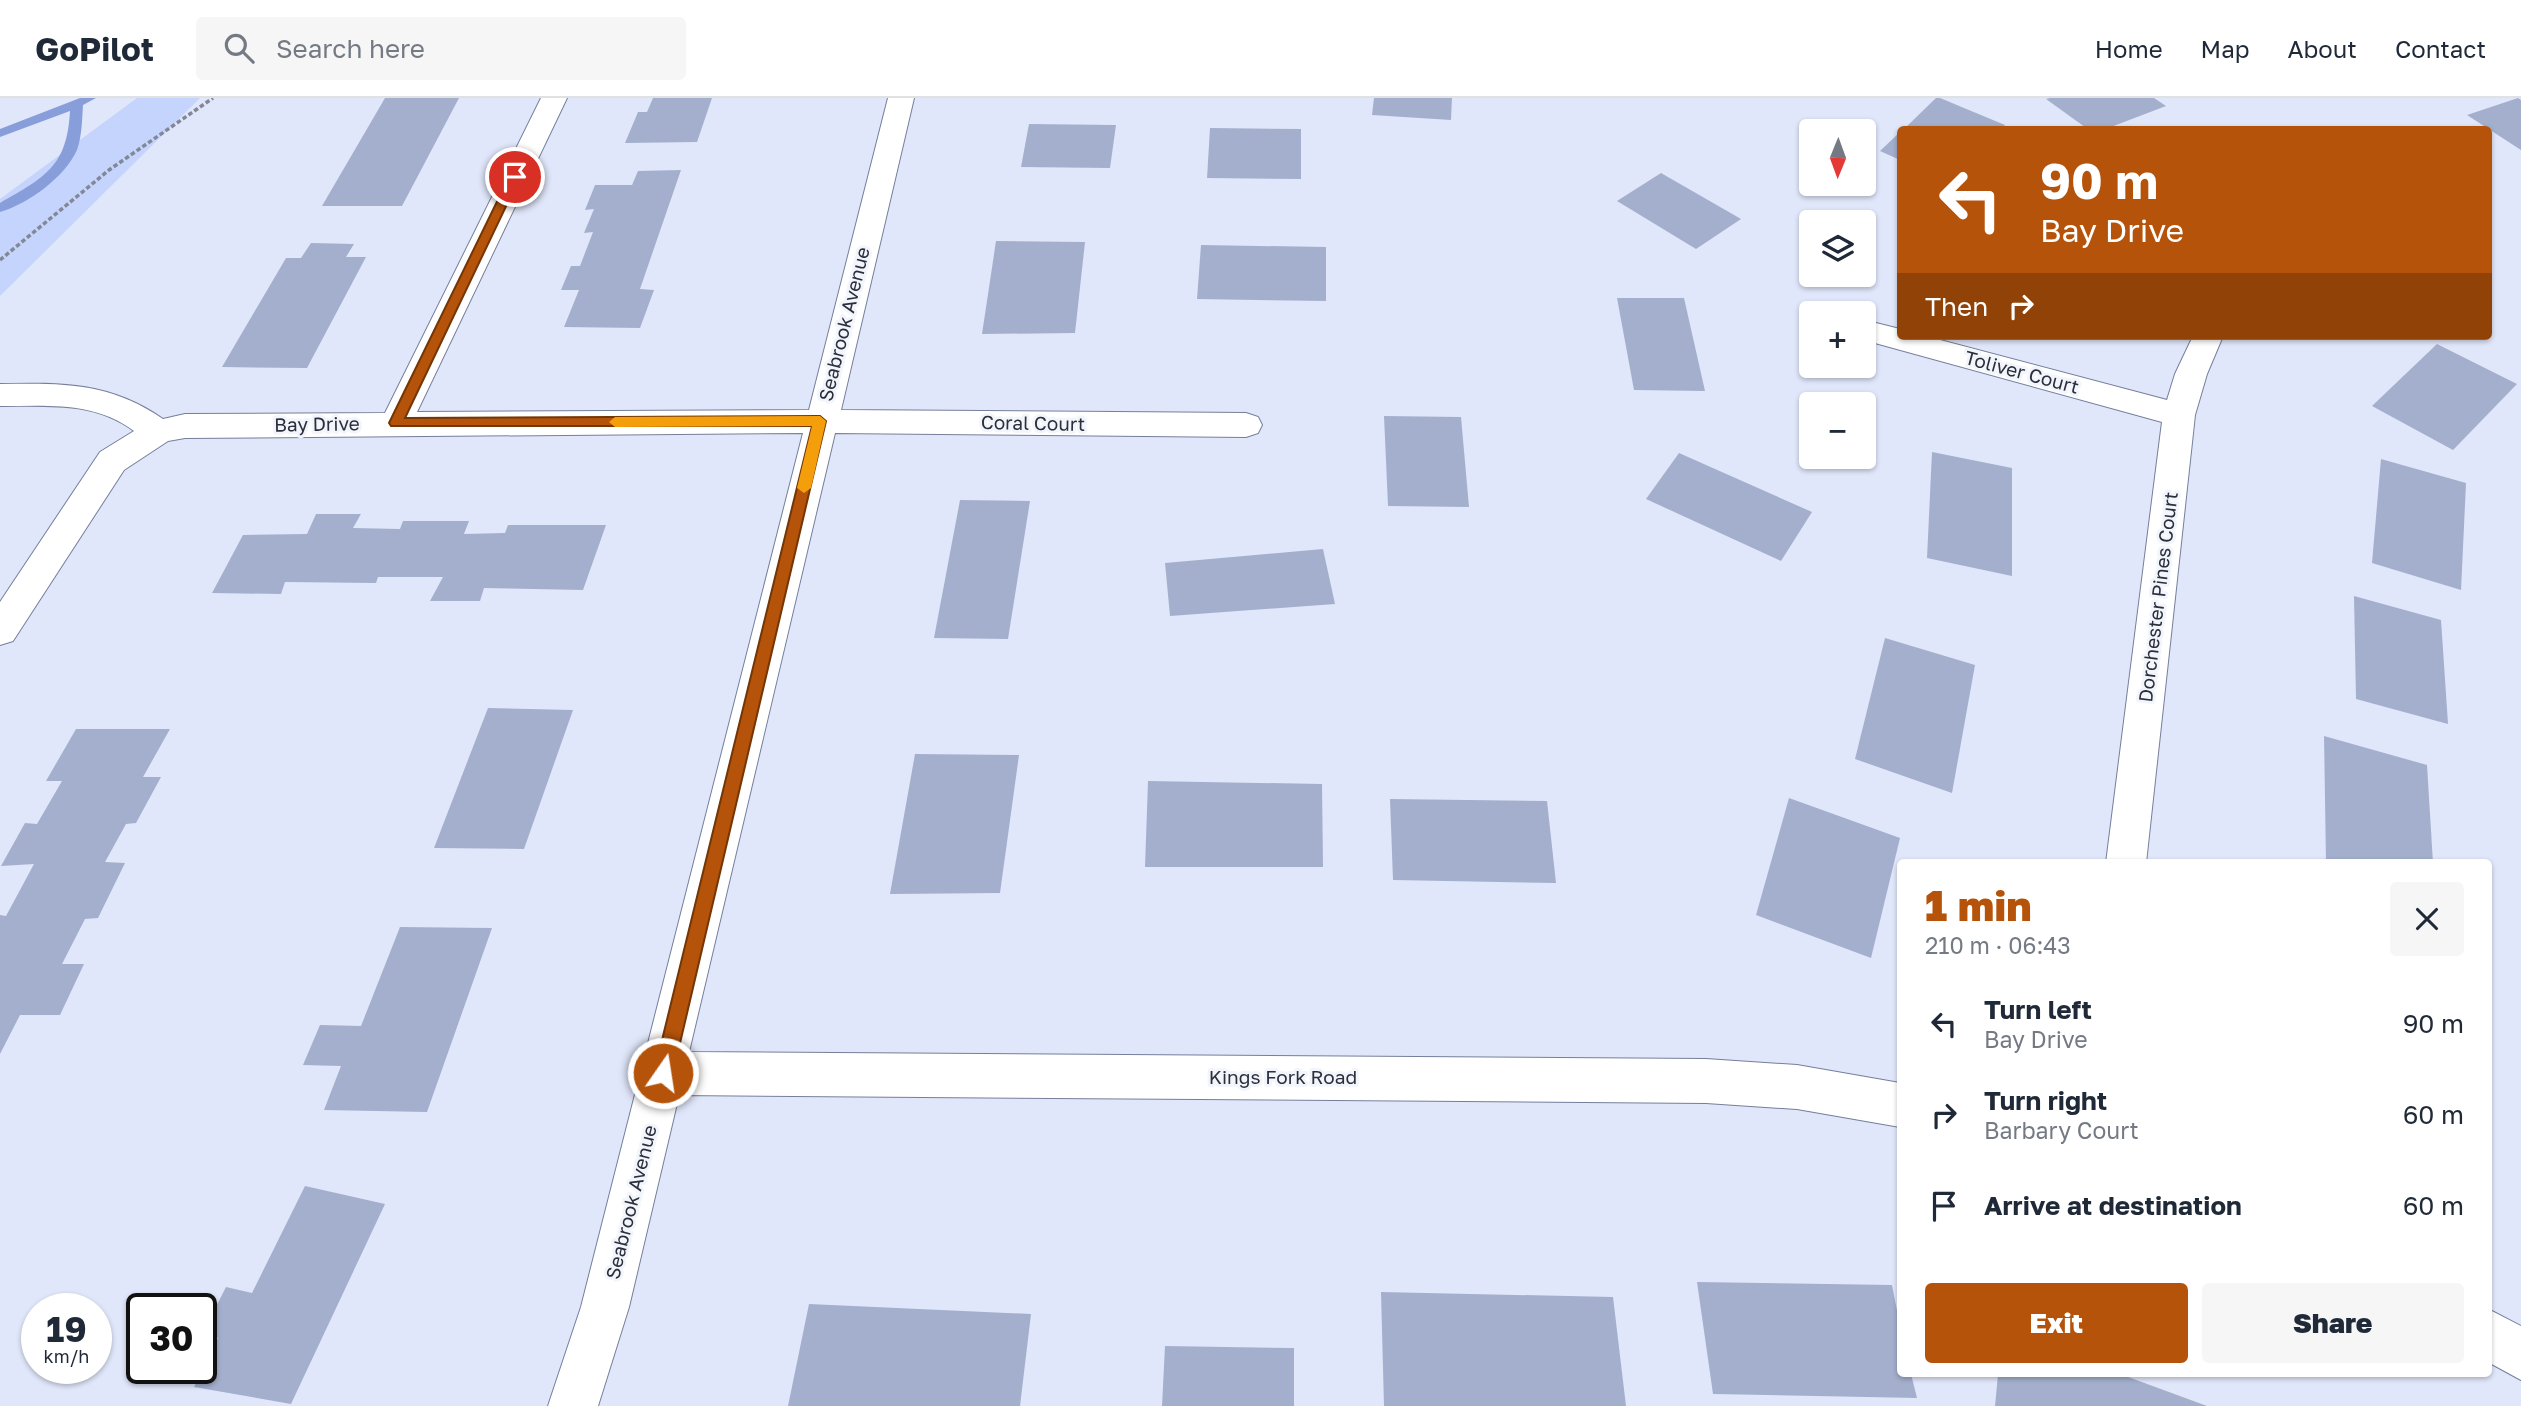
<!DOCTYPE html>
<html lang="en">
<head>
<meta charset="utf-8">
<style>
  :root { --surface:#fff; --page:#f6f6f7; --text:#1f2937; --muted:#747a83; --line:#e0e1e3; --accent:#b45309 }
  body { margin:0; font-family:"Golos Text",sans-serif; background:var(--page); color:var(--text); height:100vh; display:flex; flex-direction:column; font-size:26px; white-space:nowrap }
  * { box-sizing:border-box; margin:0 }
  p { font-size:23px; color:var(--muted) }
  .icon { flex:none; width:38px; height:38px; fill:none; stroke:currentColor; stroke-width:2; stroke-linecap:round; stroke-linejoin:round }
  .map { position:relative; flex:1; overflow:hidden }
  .details { position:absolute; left:1897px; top:761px; width:595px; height:518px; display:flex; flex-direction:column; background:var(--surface); border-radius:7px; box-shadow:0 2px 5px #0004 }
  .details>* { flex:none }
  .hud { position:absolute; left:1897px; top:28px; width:595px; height:214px; border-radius:7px; box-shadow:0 2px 5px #0004; background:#b45309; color:#fff; overflow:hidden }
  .needle { width:46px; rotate:181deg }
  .controls { position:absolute; left:1799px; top:21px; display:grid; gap:14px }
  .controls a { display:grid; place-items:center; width:77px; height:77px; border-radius:7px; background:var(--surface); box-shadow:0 2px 5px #0004; font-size:35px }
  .speed { position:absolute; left:21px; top:1195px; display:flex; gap:14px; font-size:35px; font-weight:700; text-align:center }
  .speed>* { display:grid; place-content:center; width:91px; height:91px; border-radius:50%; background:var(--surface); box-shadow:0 2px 5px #0004; line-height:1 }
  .speed small { font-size:18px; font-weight:400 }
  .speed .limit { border:4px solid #111; border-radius:10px; background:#fff; color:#111 }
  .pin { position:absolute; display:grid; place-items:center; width:60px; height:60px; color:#fff; margin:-30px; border:4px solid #fff; border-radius:50%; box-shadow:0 2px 7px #0007 }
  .me { position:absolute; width:77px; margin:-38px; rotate:13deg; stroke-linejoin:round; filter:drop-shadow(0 0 5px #0008) }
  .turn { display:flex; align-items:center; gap:24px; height:147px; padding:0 28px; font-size:32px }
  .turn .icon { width:91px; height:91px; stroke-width:2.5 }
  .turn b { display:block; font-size:49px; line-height:60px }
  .then { display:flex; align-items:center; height:66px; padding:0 28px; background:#0003; gap:14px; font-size:26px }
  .round { display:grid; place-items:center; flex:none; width:74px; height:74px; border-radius:7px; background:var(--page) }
  .overview { display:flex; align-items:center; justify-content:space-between; height:119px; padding:0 28px }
  h1 { font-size:42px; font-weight:800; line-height:52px; color:var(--accent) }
  .cta { display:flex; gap:14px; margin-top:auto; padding:14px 28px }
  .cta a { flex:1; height:80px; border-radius:7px; background:var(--accent); color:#fff; font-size:28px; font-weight:800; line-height:80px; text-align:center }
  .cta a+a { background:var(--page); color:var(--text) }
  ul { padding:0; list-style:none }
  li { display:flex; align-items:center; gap:21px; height:91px; padding:0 28px }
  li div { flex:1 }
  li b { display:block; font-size:26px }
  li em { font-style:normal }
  header { display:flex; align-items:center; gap:42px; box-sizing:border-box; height:98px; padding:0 35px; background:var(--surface); border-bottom:2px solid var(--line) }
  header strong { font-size:33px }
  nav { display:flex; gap:38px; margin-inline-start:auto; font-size:24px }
  .search { width:490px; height:63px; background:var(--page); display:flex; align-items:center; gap:18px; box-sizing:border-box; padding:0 24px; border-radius:7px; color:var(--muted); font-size:26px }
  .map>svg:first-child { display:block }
  .green { fill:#c5d4fd }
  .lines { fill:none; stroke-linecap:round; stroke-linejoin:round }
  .stream { fill:#889edb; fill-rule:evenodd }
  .building { fill:#a4afcd }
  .minor-casing { stroke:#757f9b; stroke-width:2 }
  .path { stroke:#838898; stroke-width:3.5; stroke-dasharray:4.5 2.5; stroke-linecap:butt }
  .minor { fill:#fff; fill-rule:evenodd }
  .route { fill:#b45309; stroke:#753606; stroke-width:2 }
  .slow { fill:#f59e0b }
  .labels { text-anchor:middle; stroke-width:6; stroke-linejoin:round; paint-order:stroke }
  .street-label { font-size:19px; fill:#2b2f3b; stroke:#f2f5fb }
</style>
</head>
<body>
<header>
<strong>GoPilot</strong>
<div class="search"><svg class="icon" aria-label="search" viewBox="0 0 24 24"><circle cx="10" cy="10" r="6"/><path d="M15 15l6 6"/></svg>Search here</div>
<nav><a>Home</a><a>Map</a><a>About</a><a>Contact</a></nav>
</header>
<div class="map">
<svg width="2521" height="1308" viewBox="0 0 2521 1308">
  <rect width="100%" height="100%" fill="#e0e7fa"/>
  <polygon class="green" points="137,0 200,0 0,198 0,101"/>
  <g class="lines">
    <path class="stream" d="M80,0H96L83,7C82,22 82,38 77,52C65,79 28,106 0,114V105C45,79 67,69 70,13L0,39V31Z"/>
  </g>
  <g class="building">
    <polygon points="385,0 459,0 402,108 322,108"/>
    <polygon points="653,0 712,0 697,44 625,45 638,14 647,14"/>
    <polygon points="1374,0 1452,0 1451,22 1372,17"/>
    <polygon points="1936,0 1940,0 2005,27 2000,32 1903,32"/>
    <polygon points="2050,0 2154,0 2166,8 2103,32 2089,32 2046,1"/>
    <polygon points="2518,0 2521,2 2521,52 2467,17"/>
    <polygon points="1029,26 1116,27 1110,70 1021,69"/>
    <polygon points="1210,30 1301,31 1301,81 1207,80"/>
    <polygon points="1900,34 1900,62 1880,53"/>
    <polygon points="681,72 640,191 654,192 640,230 564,229 579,192 561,192 571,168 580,168 593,134 584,135 594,111 585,112 595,87 632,87 638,73"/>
    <polygon points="1661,75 1741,121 1696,151 1617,103"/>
    <polygon points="996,143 1085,144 1075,235 982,236"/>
    <polygon points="311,145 354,146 346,159 366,159 307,270 222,269 286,160 301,160"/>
    <polygon points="1201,147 1326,149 1326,203 1197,201"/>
    <polygon points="1617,200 1684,200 1705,293 1634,292"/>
    <polygon points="2437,246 2517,286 2453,352 2372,308"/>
    <polygon points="1384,318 1461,319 1469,409 1388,408"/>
    <polygon points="1932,354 2012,370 2012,478 1927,460"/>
    <polygon points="1679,355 1812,414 1781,463 1646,401"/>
    <polygon points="2381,361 2466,385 2461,492 2372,465"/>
    <polygon points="960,402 1030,403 1008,541 934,540"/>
    <polygon points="316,416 361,416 353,430 400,431 403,423 469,423 464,436 505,435 508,427 606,427 583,492 484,490 480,503 430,503 443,479 378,479 376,485 285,484 281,496 212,495 243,437 307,436"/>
    <polygon points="1323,451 1335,506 1170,518 1165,465"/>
    <polygon points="2354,498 2441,522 2448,626 2356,601"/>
    <polygon points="1885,540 1975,567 1952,695 1855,661"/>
    <polygon points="488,610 573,612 524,751 434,750"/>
    <polygon points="76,631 170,631 143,679 161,679 136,725 126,726 105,764 125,765 98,820 85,821 62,866 84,866 60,917 20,917 0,956 0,817 6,818 34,766 1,768 25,725 37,726 62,683 46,683"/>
    <polygon points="2324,638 2427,667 2433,765 2326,765"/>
    <polygon points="915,656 1019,657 1000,795 890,796"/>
    <polygon points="1148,683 1322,686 1323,769 1145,769"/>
    <polygon points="1789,700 1900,740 1871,860 1756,817"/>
    <polygon points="1390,701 1547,703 1556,785 1393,782"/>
    <polygon points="400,829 492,830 427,1014 324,1012 341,968 303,967 320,927 361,928"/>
    <polygon points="305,1088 385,1106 291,1306 194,1289 218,1240 202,1236 226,1189 252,1195"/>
    <polygon points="1697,1184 1892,1187 1900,1228 1900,1276 1911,1276 1917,1300 1713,1296"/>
    <polygon points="1381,1194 1613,1199 1626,1308 1384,1308"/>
    <polygon points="809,1206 1031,1216 1020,1308 788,1308"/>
    <polygon points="1165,1248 1294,1250 1294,1308 1162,1308"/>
    <polygon points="1998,1276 2120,1276 2207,1308 1995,1308"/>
  </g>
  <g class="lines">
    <defs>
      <g id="minor">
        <path d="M541,0H567L417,314L809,312L888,0H914L841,312L1246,315L1258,319L1262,327L1258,335L1246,339L835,335L689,954L1706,961L1797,967L1900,985V1029L1797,1011L1706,1005L679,997L629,1209L598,1308H548L581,1209L803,335L185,340L168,343L124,372L13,543L0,547V504L100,354L134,333C94,303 48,308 0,308V286C62,285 110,284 163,321L185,316L385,315Z"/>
        <polygon points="1864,222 1900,231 1900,238 1925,238 2167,302 2175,276 2193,238 2223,238 2207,276 2195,317 2146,765 2106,765 2162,324 1864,242"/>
        <polygon points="2488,1211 2521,1228 2521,1282 2488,1264"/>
      </g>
    </defs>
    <use href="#minor" class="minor-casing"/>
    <polyline class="path" points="0,162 109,72 213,0"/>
    <use href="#minor" class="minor"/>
  </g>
  <polygon class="route" points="515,76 520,79 405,320 820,318 826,323 673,975 670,981 663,983 657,981 654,975 812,328 391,328 389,325 509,79"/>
  <polygon class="slow" points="820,318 826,323 811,390 804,395 797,390 812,328 615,329 609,324 615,319"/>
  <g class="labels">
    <g class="street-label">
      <text transform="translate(844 226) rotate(-76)" y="7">Seabrook Avenue</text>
      <text transform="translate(2022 274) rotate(15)" y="7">Toliver Court</text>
      <text transform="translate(1033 325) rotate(1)" y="7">Coral Court</text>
      <text transform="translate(317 326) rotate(-1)" y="7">Bay Drive</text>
      <text transform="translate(2158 499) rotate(-83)" y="7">Dorchester Pines Court</text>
      <text x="1283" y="986">Kings Fork Road</text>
      <text transform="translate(631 1104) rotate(-76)" y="7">Seabrook Avenue</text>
    </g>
  </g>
</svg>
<div class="controls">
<a><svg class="needle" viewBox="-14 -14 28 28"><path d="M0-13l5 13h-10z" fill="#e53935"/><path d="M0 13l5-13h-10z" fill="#747a83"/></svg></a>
<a><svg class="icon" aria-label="layers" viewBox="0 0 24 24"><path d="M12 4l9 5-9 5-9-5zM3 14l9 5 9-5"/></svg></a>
<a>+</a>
<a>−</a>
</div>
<div class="speed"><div>19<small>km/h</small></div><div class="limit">30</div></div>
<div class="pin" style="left:515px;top:79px;background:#d93025"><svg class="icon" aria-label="arrive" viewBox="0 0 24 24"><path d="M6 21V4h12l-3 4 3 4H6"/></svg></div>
<svg class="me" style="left:663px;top:975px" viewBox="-20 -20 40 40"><circle r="17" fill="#b45309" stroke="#fff" stroke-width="3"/><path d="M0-11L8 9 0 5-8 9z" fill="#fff"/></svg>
<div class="hud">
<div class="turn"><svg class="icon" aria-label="left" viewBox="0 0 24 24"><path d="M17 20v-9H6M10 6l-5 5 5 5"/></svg><div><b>90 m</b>Bay Drive</div></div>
<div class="then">Then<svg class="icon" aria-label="right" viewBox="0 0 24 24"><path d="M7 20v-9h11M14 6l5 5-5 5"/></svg></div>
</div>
<section class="details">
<div class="overview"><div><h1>1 min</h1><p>210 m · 06:43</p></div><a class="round"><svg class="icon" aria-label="close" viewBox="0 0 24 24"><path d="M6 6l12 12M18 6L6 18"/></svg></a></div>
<ul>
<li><svg class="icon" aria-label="left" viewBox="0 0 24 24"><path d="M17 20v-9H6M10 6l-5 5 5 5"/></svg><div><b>Turn left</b><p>Bay Drive</p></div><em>90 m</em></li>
<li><svg class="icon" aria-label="right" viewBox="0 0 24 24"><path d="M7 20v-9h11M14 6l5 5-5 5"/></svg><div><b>Turn right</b><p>Barbary Court</p></div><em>60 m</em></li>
<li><svg class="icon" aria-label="arrive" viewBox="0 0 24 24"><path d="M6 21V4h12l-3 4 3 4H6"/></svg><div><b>Arrive at destination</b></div><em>60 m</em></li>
</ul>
<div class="cta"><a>Exit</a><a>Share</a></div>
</section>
</div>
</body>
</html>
